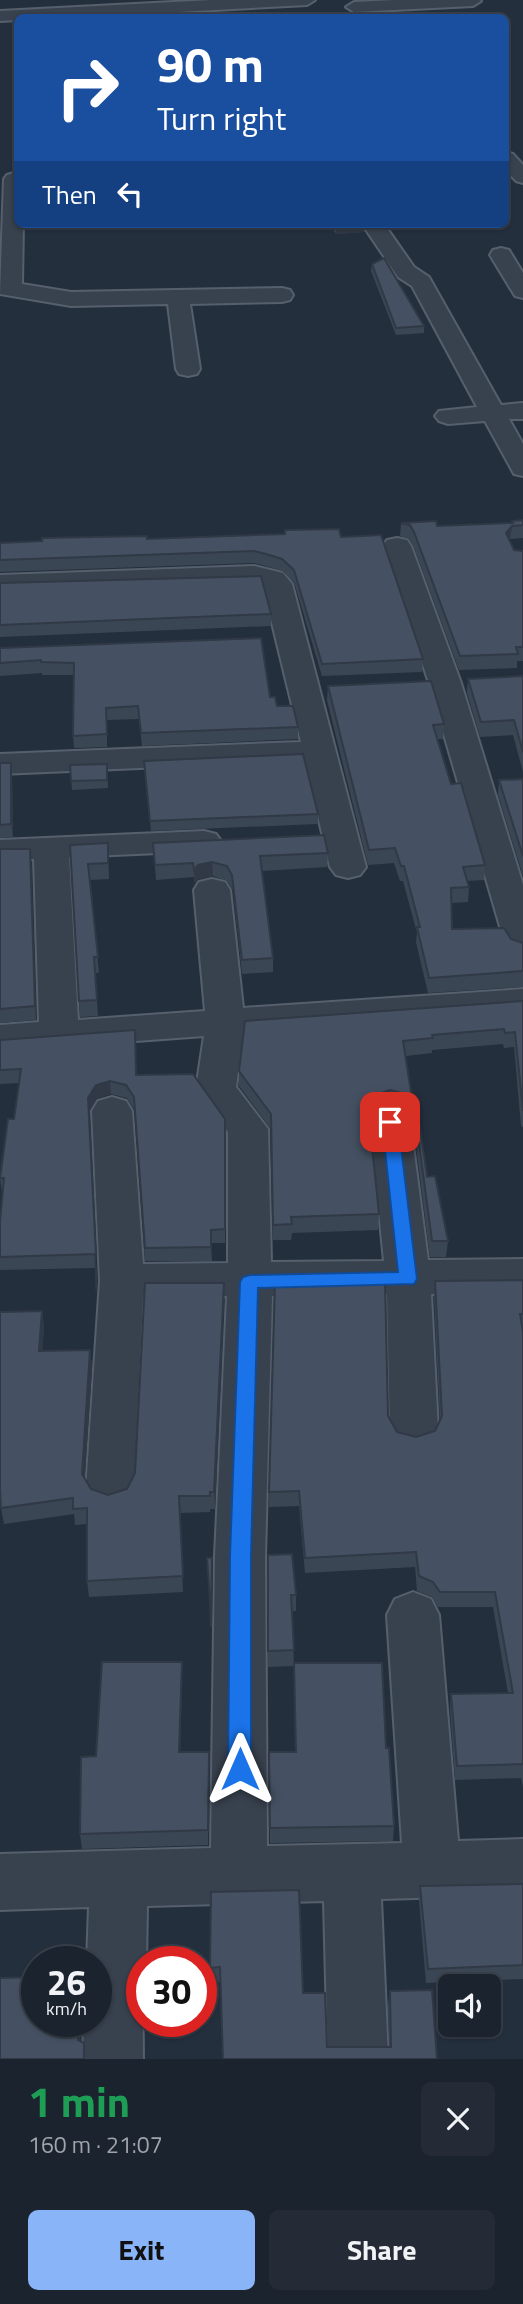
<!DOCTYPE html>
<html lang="en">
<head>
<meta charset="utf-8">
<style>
  :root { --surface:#1b232e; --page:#242b36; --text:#f1f3f6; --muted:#a0a4aa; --line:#39404a; --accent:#8ab4f8 }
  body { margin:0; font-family:"Titillium Web",sans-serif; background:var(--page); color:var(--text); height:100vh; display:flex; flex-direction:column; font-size:26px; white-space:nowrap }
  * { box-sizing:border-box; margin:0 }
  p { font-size:23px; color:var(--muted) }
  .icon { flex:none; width:38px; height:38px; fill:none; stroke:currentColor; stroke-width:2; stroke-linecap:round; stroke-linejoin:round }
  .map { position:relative; height:2059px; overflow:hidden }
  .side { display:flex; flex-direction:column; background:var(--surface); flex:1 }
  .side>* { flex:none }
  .guide { position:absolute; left:14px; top:14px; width:495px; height:214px; border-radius:10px; box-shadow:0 2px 5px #0004,0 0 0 2px var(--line); background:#1a4fa0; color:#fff; overflow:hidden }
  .buttons { position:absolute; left:438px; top:1974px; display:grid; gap:14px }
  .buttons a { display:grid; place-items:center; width:63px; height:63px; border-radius:10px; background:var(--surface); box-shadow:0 2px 5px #0004,0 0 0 2px var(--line); font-size:35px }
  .speed { position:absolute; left:21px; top:1946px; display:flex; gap:14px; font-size:35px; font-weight:700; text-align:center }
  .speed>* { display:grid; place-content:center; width:91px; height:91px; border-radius:50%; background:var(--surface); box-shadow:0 2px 5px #0004,0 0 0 2px var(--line); line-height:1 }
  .speed small { font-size:18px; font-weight:400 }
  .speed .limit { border:10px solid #d22; background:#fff; color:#111 }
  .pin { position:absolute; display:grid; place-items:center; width:60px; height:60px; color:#fff; margin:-30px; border-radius:14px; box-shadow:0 4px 10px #0006 }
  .me { position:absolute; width:77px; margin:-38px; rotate:0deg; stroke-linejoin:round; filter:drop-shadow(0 0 5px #0008) }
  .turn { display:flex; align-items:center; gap:24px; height:147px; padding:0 28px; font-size:32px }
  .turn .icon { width:91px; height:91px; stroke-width:2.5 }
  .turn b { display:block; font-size:49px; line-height:60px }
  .then { display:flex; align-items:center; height:66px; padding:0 28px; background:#0003; gap:14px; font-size:26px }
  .round { display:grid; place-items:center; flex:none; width:74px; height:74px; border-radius:10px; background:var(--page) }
  .summary { display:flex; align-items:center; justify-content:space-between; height:119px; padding:0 28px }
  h1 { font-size:42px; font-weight:700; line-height:52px; color:#1e9e55 }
  .action { display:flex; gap:14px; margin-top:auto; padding:14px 28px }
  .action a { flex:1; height:80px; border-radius:10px; background:var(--accent); color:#111; font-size:28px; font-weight:700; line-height:80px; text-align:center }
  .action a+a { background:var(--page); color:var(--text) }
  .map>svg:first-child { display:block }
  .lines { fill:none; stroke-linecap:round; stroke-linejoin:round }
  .street-casing { stroke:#565f6c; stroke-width:4 }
  .street { fill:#38414e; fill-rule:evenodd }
  .wall { fill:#3b4654 }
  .shaded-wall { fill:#303945 }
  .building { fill:#455162; stroke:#303945; stroke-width:2 }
  .route { fill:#1a73e8; stroke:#114b97; stroke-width:2 }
</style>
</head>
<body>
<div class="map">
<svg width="523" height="2059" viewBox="0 0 523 2059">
  <rect width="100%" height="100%" fill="#242f3e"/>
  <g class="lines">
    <defs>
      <g id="street">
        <polygon points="212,0 315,0 307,5 67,18 18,18 18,20 0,21 0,11"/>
        <polygon points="395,0 480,0 481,1 473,6 354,12 346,7 354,2"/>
        <polygon points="506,152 513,154 523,165 523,183 516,181 506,170"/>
        <polygon points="14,173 18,174 18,224 23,224 22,284 71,292 282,288 290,290 293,295 290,300 282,302 190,304 200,369 197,374 188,376 179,374 176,369 168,304 71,306 0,294 4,179 7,175"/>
        <polygon points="362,224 384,224 414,267 429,277 501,405 523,403 523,419 509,419 523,444 523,476 514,474 485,421 448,424 439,421 435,416 439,411 477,407 412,286 398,277"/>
        <polygon points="501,248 509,250 523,273 523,298 515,296 490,255 493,250"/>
        <polygon points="397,538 407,540 411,546 461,683 523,885 523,956 510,952 505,944 429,683 383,546 387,540"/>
        <polygon points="254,566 283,573 292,584 366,867 360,875 348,878 336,875 330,867 305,761 0,774 0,754 301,742 263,586 254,584 0,593 0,575"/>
        <polygon points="204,831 216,834 221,841 216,848 204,851 69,857 78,1020 205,1011 194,890 199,882 212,879 225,882 230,890 243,1008 523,989 523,1013 243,1034 236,1087 268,1129 271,1262 384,1261 370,1122 376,1112 390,1108 404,1112 410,1122 428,1260 523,1259 523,1293 431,1294 438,1431 431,1445 414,1450 397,1445 390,1431 387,1294 272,1296 265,1556 267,1846 402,1843 387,1615 395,1599 413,1592 431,1599 439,1615 458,1841 523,1839 523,1895 381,1899 388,2059 328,2059 324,1901 147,1906 146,1962 142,1962 143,2059 83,2059 84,2021 96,2021 96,1962 87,1962 89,1907 0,1910 0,1854 211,1848 215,1556 227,1296 143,1297 134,1489 127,1503 110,1509 93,1503 86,1489 100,1281 92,1111 98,1101 112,1097 126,1101 132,1111 143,1264 228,1263 228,1132 196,1089 204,1036 0,1051 0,1025 39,1022 34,859 0,860 0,840"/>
      </g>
    </defs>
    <use href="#street" class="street-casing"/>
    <use href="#street" class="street"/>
  </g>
  <g class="wall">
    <polygon points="329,224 364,224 364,232 336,234"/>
    <polygon points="372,264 424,326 424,333 396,335 371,271"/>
    <polygon points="523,520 523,538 510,539 510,541 514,550 523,551 523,661 517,661 517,668 459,670 413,545 409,539 400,536 401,523 437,526 512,523 512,521"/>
    <polygon points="285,530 341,537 423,659 422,672 322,676 294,582 282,571 266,566 254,563 0,572 0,543 284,534"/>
    <polygon points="0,583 271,614 271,626 0,637"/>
    <polygon points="0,648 270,697 277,706 298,727 298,739 142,746 139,719 107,720 107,747 74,748 73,736 74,675 42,675 42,673 0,676"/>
    <polygon points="523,676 523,772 513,735 480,737 467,693 468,679"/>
    <polygon points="328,686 444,724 443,739 438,739 451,784 485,865 484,880 467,881 469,887 468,902 451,903 452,929 511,939 523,943 523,987 428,993 416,942 417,933 403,881 400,881 394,863 368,865 327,700"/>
    <polygon points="144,761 318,814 318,824 151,831"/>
    <polygon points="0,763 11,763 12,776 13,837 0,838"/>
    <polygon points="107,764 108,788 72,790 70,765"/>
    <polygon points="523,779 523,876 498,795 499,780"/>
    <polygon points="108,843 109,879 90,880 99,973 95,973 98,1016 80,1017 70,845"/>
    <polygon points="153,843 328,853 327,867 262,871 273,958 273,972 242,974 233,890 227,881 213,876 198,879 195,884 194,877 156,880"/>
    <polygon points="0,849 31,862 36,1020 0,1023"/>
    <polygon points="523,1001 523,1127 521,1126 514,1047 504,1048 503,1044 432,1050 432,1053 406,1056 413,1105 412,1120 405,1109 389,1105 374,1111 369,1119 379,1214 378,1230 292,1233 291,1240 273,1240 271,1129 239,1086 239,1071"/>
    <polygon points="0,1040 136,1075 225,1119 225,1243 211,1243 212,1261 145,1261 135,1111 127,1098 111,1094 97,1098 89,1111 97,1281 96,1294 95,1268 0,1270 0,1221 3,1192 2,1192 0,1178 14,1119 19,1083 0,1084"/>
    <polygon points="415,1113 427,1177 448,1241 446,1257 430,1257 414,1130"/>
    <polygon points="523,1280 523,1787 521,1778 455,1780 450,1709 451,1694 508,1693 493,1607 438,1607 432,1597 417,1591 415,1567 305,1573 299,1506 269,1507 275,1283 388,1416 397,1432 416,1437 435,1431 440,1420 434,1297 435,1281"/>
    <polygon points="224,1299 215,1509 210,1509 210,1512 180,1513 183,1592 89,1597 87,1581 87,1524 75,1525 74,1514 4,1524 1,1508 42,1311 44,1328 42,1351 90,1350 92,1367 84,1478 91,1489 108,1495 127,1489"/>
    <polygon points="268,1555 296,1595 296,1611 292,1611 294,1666 268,1667"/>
    <polygon points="294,1663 386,1748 394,1826 393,1841 270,1843 269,1752 295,1752"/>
    <polygon points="182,1678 180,1752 209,1752 208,1845 82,1849 80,1834 96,1756"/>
    <polygon points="523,1884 523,1979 426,1983 419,1901 420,1886"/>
    <polygon points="211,1892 303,1993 327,2047 389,2047 388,2005 390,1991 437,2059 223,2059 221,1982 211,1982"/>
  </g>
  <g class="shaded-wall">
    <polygon points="336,224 364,224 364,232 336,234"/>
    <polygon points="391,224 418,224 418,227 391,230"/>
    <polygon points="512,526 510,539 505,547 506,533"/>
    <polygon points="11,763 12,776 13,837 11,824"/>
    <polygon points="30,849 31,862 36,1020 35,1006"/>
    <polygon points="212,862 213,876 198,879 195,884 194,870 198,865"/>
    <polygon points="110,1081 111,1094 97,1098 89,1111 97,1281 96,1294 88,1098 96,1085"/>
    <polygon points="390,1090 389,1105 374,1111 367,1122 368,1107 375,1095"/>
    <polygon points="224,1283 224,1299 215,1509 214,1492"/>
    <polygon points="42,1311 44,1328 41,1368 39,1351"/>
    <polygon points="90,1350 92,1367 84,1490 82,1474"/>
    <polygon points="182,1662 182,1678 180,1767 179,1752"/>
    <polygon points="78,2021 81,2021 80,2059 78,2040"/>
  </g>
  <g class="building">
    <polygon points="384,258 424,326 396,328 372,264"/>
    <polygon points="523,520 523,525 512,526 506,533 514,550 523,551 523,647 516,647 518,654 460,656 414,532 410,525 401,523 436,521 437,526 513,523 512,521"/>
    <polygon points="339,529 341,537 381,535 423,659 322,664 294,570 282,559 266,554 254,551 0,560 0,543 42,541 42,538 147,536 147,539 285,534 285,530"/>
    <polygon points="261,576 271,614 0,625 0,583"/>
    <polygon points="261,638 270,697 275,697 277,706 293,706 298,727 141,733 138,706 106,708 107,734 73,736 74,663 41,662 41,660 0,663 0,648"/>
    <polygon points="523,676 523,752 514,720 481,722 468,679"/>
    <polygon points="431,681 444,724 433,725 451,784 461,783 485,865 463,867 469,887 451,888 452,929 504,928 511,939 523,943 523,971 429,978 417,927 420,927 404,866 401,866 395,848 369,850 328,686"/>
    <polygon points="303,754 318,814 150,821 144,761"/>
    <polygon points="0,763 11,763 11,824 0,825"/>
    <polygon points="107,764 107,780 71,781 70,765"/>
    <polygon points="523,779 523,856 499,780"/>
    <polygon points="324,835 328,853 260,856 273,958 242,960 232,875 227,866 212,862 198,865 194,870 193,863 155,865 153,843"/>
    <polygon points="108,843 108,863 88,864 98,957 94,957 97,1000 79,1001 70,845"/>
    <polygon points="0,849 30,849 35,1006 0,1009"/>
    <polygon points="523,1001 523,1111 515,1032 505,1033 504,1029 432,1035 433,1038 403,1041 413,1105 406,1094 390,1090 375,1095 368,1107 379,1214 291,1217 292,1224 273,1225 271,1114 239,1071 245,1021"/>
    <polygon points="135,1030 136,1075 193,1074 225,1119 225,1229 211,1230 211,1247 145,1248 134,1097 126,1085 110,1081 96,1085 88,1098 96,1254 0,1257 0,1221 4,1178 0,1178 8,1119 14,1119 21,1069 0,1070 0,1040"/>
    <polygon points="415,1113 418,1113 427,1177 435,1176 448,1241 432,1241"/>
    <polygon points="523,1280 523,1314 520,1314 523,1332 523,1764 457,1766 451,1694 513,1693 495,1592 440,1592 433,1582 419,1576 416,1552 305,1558 299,1491 269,1492 275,1283 385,1281 388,1416 397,1432 416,1437 435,1431 442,1416 435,1281"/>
    <polygon points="145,1283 224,1283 214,1492 210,1492 210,1496 179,1496 183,1576 87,1581 87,1508 73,1509 73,1498 1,1508 0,1490 0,1312 42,1311 39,1351 90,1350 82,1474 91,1489 108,1495 127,1489 135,1473"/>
    <polygon points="292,1554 296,1595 291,1595 294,1650 268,1651 268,1555"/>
    <polygon points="207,1558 212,1558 211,1627 210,1600"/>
    <polygon points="102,1662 182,1662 179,1752 209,1752 208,1830 80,1834 81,1757 96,1756"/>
    <polygon points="294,1663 382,1663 386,1748 389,1748 394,1826 270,1828 269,1752 296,1752"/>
    <polygon points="518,1884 523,1884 523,1965 428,1969 420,1886"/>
    <polygon points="299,1890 303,1993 325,1993 327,2047 391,2047 390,1991 432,1990 437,2059 223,2059 220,1967 210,1968 211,1892"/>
    <polygon points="37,1977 37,2021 78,2021 78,2040 84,2043 84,2059 0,2059 0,1978"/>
  </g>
  <polygon class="route" points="390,1116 398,1122 417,1279 414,1284 258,1288 251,1556 251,1769 248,1776 240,1780 232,1776 228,1769 230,1556 240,1282 243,1277 250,1275 398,1272 382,1122"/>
</svg>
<div class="buttons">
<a><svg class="icon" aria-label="sound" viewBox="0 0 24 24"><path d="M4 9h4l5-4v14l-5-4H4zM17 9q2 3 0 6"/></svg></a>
</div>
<div class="speed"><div>26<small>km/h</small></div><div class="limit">30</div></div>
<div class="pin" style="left:390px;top:1122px;background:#d93025"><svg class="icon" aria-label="arrive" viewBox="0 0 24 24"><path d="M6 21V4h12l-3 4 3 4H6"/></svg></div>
<svg class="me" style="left:240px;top:1769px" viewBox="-20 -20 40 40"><path d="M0-17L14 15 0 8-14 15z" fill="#1a73e8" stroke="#fff" stroke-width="4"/></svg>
<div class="guide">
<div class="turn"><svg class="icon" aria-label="right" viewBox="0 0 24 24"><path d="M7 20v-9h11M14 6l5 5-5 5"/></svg><div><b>90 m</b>Turn right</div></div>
<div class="then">Then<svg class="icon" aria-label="left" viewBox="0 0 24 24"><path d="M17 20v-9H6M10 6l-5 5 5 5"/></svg></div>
</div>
</div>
<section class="side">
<div class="summary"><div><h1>1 min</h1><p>160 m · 21:07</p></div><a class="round"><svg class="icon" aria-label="close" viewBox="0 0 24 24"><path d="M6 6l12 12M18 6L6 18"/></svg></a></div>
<div class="action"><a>Exit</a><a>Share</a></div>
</section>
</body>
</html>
